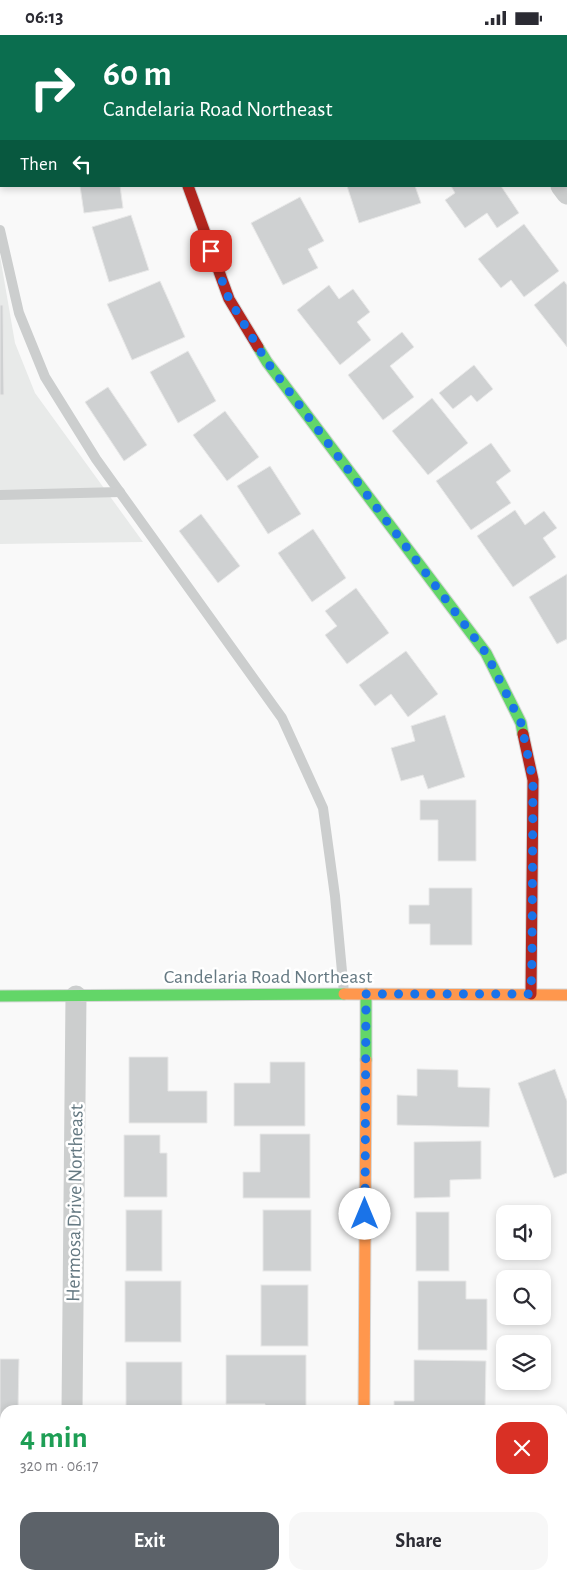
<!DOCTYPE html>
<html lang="en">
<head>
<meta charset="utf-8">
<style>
  :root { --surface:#fff; --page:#f7f7f7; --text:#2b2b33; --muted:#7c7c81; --accent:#5c6269 }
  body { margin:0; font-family:"Alegreya Sans",sans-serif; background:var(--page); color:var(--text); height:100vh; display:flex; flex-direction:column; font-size:19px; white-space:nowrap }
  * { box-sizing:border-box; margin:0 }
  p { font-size:16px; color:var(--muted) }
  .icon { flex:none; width:28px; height:28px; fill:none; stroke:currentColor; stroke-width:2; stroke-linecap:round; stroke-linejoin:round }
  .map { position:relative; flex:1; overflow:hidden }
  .details { position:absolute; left:0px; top:1370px; width:568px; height:175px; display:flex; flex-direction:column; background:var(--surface); border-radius:15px 15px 0 0; box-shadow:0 2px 8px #0003 }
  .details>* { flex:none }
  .guide { position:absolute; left:0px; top:0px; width:568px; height:152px; box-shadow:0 2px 8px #0003; background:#0b6e4f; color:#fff; overflow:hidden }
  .fabs { position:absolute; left:496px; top:1170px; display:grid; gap:10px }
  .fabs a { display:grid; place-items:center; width:55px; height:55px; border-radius:10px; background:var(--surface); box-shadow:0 2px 8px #0003; font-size:25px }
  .pin { position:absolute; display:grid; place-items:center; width:42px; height:42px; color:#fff; margin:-21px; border-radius:10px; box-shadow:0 2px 8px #0006 }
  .me { position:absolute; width:55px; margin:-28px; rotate:0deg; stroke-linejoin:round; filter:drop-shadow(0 0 4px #0008) }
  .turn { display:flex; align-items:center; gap:18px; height:105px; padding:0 20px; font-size:22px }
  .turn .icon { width:65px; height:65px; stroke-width:2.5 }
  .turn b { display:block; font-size:35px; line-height:42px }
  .then { display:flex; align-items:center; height:48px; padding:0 20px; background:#0003; gap:10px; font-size:19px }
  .round { display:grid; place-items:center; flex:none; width:52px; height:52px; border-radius:15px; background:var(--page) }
  .headline { display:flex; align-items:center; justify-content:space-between; height:85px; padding:0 20px }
  h1 { font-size:30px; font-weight:700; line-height:38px; color:#1e9e55 }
  .button { display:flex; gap:10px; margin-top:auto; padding:10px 20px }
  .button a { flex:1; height:58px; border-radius:15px; background:var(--accent); color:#fff; font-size:20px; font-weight:700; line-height:58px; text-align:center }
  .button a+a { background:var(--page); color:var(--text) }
  .status { display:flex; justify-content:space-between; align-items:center; height:35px; padding:0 25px; background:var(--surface); direction:ltr }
  .status svg { height:14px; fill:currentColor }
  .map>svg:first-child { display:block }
  .built { fill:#e8eae9 }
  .building { fill:#cfd1d2; stroke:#e8e8e8 }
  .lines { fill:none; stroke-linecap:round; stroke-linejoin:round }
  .fast-casing { stroke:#d5d6d6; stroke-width:13 }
  .slow-casing { stroke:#d5d6d6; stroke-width:13 }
  .jam-casing { stroke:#d5d6d6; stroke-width:13 }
  .lane { stroke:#cccece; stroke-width:10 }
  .street { stroke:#cccece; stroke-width:21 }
  .fast { stroke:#63d668; stroke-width:11 }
  .slow { stroke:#ff974d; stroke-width:11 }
  .jam { stroke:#b3261e; stroke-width:11 }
  .route { stroke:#1a73e8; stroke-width:9; stroke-dasharray:0 16.2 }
  .labels { text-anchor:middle; stroke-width:5; stroke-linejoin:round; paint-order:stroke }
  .street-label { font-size:20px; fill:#657982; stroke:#fff }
</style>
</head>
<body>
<div class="status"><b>06:13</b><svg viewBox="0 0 49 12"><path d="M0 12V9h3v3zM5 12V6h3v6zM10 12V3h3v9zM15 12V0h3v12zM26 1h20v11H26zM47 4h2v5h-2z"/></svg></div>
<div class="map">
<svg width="567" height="1545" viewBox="0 0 567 1545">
  <rect width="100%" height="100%" fill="#f9f9f9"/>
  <polygon class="built" points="0,221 15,308 35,358 143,507 0,509"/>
  <g class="building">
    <rect x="32" y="0" width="59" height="1"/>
    <polygon points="311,0 369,0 370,1 311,1"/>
    <rect x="389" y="0" width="58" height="1"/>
    <polygon points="80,151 120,151 123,173 84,178"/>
    <polygon points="347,151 415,151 421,168 359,188"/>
    <polygon points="451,151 501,151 519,178 497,193 487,178 465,193 445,165 455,158"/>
    <polygon points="300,162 324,206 308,214 318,233 283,250 251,188"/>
    <polygon points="131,180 149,235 109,247 92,192"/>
    <polygon points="524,189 559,236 524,262 511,245 501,253 478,224"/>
    <polygon points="160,246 185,302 132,325 107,269"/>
    <polygon points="564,246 567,250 567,312 534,270"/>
    <polygon points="329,250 339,264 353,254 370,277 357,287 371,305 340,330 297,275"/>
    <polygon points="0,270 3,270 4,360 0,360"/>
    <polygon points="402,297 414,312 390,331 414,362 383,385 348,340"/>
    <polygon points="188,316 216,366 178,388 150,337"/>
    <polygon points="474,330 493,354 477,367 471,360 453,374 439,358"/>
    <polygon points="108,352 147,410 124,426 85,367"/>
    <polygon points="432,363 468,408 428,440 392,396"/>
    <polygon points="225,376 259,422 227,446 193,400"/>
    <polygon points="491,408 511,436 496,447 511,468 471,495 436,446"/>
    <polygon points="270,431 301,479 268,499 237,451"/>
    <polygon points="515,475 525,490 544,476 557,493 543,503 556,522 513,552 477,501"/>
    <polygon points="201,479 240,531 218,548 179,496"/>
    <polygon points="313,494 346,543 312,567 278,518"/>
    <polygon points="567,539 567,604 557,609 529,562"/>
    <polygon points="356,553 389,598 347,629 325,600 337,591 325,576"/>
    <polygon points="406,616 438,659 408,682 391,659 375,671 359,650"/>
    <polygon points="445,680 465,742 428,754 423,740 401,746 391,713 415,706 411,691"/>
    <polygon points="420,765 476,765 476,826 438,826 438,785 420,785"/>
    <polygon points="429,853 472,853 472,910 430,910 430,889 409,889 409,870 429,870"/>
    <polygon points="129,1022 168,1022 168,1056 207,1056 207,1088 129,1088"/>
    <polygon points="270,1027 305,1027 305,1091 234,1091 234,1048 270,1048"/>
    <polygon points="417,1034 458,1035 458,1052 490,1053 489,1092 397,1090 397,1060 417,1061"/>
    <polygon points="555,1034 567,1066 567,1138 554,1143 518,1048"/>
    <polygon points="260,1099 310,1099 310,1163 243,1163 243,1137 260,1137"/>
    <polygon points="124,1100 160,1100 160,1118 167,1118 167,1162 124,1162"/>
    <polygon points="481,1106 481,1144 450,1145 450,1162 414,1163 414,1107"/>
    <rect x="126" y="1175" width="36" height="61"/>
    <rect x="263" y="1175" width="48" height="61"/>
    <rect x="416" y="1177" width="33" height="59"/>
    <rect x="125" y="1246" width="56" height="61"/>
    <polygon points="418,1246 466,1246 466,1264 487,1264 487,1315 418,1315"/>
    <rect x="261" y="1250" width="47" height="61"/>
    <polygon points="226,1320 306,1320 306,1375 265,1375 265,1369 226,1369"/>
    <polygon points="0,1324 19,1324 18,1375 5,1375 5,1383 0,1383"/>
    <polygon points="414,1325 486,1326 485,1375 394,1375 394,1366 414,1366"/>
    <rect x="126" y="1327" width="56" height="48"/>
    <rect x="0" y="1397" width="5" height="61"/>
    <polygon points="567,1418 567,1461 563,1460 565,1439 562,1439 562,1419 567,1420"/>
    <rect x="0" y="1472" width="5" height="60"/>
    <rect x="562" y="1477" width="5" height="60"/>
  </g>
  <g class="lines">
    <defs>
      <g id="fast">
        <polyline points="258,312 267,327 486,618 521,688 523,699"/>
        <polyline points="0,961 344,959"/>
        <polyline points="366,1025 366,959"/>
      </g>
      <g id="slow">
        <polyline points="344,959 567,960"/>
        <polyline points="364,1375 366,1025"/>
      </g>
      <g id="jam">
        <polyline points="188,151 229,264 258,312"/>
        <polyline points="523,699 533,745 531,959"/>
      </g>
    </defs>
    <use href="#fast" class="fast-casing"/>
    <use href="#slow" class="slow-casing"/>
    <use href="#jam" class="jam-casing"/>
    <g class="lane">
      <polyline points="0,195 19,278 45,342 96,424 282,683 323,773 335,861 344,958"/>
      <polyline points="0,460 120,457"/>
    </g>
    <g class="street">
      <polyline points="154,0 154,1"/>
      <polyline points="566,7 567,6"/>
      <polyline points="561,151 567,159"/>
      <polyline points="72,1375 76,961"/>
      <polyline points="71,1545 71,1540"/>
      <polyline points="363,1545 363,1540"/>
    </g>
    <use href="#fast" class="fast"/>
    <use href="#slow" class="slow"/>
    <use href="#jam" class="jam"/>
  </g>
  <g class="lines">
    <polyline class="route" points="211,216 229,264 267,327 486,618 521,688 533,745 532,923 531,959 366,959 365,1179"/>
  </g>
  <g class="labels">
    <g class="street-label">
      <text x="268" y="948">Candelaria Road Northeast</text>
      <text transform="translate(74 1168) rotate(-89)" y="7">Hermosa Drive Northeast</text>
    </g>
  </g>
</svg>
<div class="fabs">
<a><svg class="icon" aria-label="sound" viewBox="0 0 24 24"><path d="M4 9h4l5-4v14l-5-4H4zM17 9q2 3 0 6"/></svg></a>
<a><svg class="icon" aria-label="search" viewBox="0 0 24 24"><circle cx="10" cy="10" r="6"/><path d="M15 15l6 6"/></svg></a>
<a><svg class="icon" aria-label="layers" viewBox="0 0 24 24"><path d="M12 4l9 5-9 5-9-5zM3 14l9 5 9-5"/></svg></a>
</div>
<div class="pin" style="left:211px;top:216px;background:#d93025"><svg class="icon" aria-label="arrive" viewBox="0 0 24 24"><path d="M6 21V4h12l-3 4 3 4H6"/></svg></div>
<svg class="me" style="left:365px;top:1179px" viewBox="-20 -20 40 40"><circle r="19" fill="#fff"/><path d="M0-13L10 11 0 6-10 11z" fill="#1a73e8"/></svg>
<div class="guide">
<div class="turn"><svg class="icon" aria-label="right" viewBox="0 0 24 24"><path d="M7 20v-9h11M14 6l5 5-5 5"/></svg><div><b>60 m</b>Candelaria Road Northeast</div></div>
<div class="then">Then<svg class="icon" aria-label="left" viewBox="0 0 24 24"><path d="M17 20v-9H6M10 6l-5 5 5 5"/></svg></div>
</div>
<section class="details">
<div class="headline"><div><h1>4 min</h1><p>320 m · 06:17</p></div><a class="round" style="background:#d93025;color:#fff"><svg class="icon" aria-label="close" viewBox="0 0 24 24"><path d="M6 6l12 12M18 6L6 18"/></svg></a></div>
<div class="button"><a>Exit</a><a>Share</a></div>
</section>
</div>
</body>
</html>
